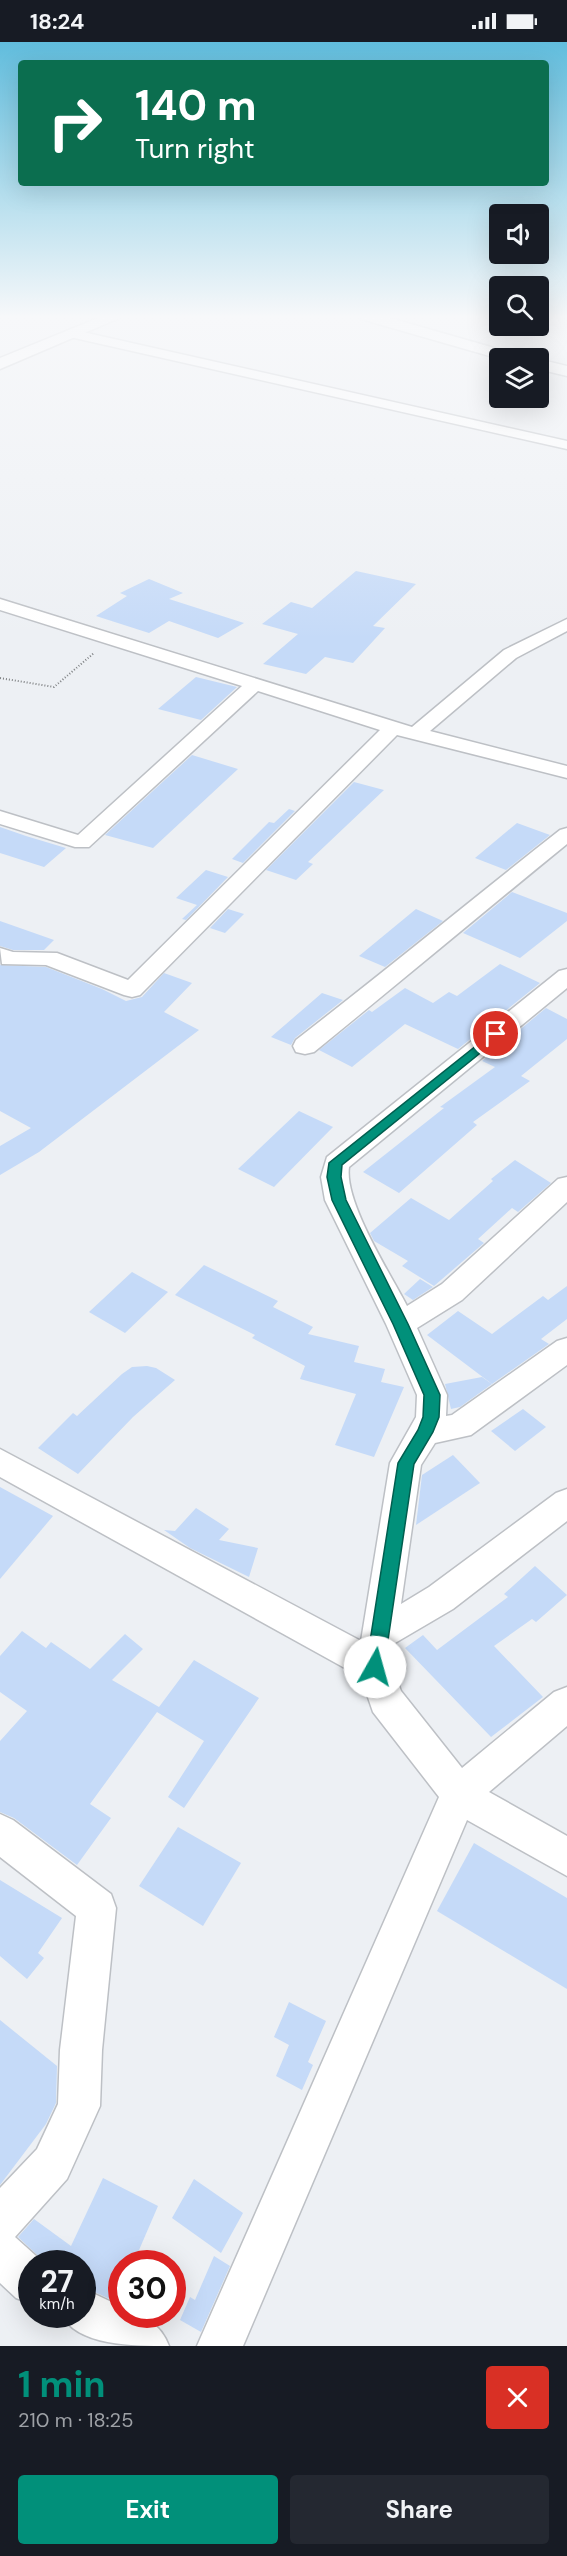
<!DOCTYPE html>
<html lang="en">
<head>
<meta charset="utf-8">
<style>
  :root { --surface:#171b24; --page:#242831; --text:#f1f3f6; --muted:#9ea1a6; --accent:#01907a }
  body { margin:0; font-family:"DM Sans",sans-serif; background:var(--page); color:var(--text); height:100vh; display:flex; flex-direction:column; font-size:22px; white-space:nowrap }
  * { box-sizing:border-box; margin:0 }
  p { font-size:20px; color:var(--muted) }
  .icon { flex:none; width:33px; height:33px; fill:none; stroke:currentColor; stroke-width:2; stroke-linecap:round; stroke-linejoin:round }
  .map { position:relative; height:2304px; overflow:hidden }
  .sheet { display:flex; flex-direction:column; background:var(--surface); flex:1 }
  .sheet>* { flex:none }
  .hud { position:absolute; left:18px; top:18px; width:531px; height:126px; border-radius:6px; box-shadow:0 6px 24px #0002; background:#0b6e4f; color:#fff; overflow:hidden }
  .fabs { position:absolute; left:489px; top:162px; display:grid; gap:12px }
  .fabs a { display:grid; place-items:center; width:60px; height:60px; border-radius:6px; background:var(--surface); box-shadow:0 6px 24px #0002; font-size:30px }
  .speed { position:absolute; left:18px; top:2208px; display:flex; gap:12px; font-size:30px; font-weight:700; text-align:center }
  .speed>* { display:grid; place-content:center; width:78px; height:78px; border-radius:50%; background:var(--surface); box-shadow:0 6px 24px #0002; line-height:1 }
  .speed small { font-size:15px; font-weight:400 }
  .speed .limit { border:9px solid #d22; background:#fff; color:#111 }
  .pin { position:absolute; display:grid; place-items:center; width:51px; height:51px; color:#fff; margin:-26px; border:3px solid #fff; border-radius:50%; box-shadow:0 2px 6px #0007 }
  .me { position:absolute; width:66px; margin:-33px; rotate:7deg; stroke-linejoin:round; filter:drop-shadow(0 0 4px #0008) }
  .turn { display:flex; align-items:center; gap:21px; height:126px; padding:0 18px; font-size:27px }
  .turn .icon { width:78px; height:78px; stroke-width:2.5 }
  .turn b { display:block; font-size:42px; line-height:51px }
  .round { display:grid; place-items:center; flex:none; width:63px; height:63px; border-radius:6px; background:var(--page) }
  .headline { display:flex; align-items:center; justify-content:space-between; height:102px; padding:0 18px }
  h1 { font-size:36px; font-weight:700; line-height:45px; color:var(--accent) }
  .button { display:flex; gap:12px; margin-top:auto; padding:12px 18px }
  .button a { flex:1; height:69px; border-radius:6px; background:var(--accent); color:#fff; font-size:24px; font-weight:700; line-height:69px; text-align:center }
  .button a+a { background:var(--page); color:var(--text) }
  .status { display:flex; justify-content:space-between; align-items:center; height:42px; padding:0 30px; background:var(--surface); direction:ltr }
  .status svg { height:16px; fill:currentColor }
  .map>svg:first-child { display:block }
  .building { fill:#c5daf8 }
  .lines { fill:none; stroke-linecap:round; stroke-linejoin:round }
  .minor-casing { stroke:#bdc0c5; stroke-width:3 }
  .major-casing { stroke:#bdc0c5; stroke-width:3 }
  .path { stroke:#7e8083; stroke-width:2; stroke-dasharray:1 2; stroke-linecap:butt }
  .minor { fill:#fff; fill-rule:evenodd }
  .major { fill:#fff; fill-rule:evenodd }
  .route { fill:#01907a; stroke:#015e4f; stroke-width:1.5 }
</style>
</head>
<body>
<div class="status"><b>18:24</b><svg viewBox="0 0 49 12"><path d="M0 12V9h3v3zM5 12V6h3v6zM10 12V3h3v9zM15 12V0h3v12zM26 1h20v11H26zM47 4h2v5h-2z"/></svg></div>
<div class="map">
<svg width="567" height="2304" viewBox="0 0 567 2304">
  <rect width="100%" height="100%" fill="#edf0f4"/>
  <g class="building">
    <polygon points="356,529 416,542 373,584 385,586 353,621 325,615 306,632 263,622 298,592 262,582 291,560 312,566"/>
    <polygon points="149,537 183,551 169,557 244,581 218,596 169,579 149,591 96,574 127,554 120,551"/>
    <polygon points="196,635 237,645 201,678 158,667"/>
    <polygon points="192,713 238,727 153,806 105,793"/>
    <polygon points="354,740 384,748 308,820 313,822 296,838 266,828"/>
    <polygon points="289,767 295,769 243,821 232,817 269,780 274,781"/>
    <polygon points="517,781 550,793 506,828 475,816"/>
    <polygon points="0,785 26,794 66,806 44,825 0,811"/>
    <polygon points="206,828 228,835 186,878 182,877 197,863 176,856"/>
    <polygon points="512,850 567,871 567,879 520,916 463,891"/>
    <polygon points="228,867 244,872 225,891 210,886"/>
    <polygon points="416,867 443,879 385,925 359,914"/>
    <polygon points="0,879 54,898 44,908 13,908 0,904"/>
    <polygon points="500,922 540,941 458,1007 405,982 352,1025 319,1008 369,968 372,970 405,946 433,961 449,950 457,954"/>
    <polygon points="0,923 46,925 102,947 126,959 142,955 164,931 192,941 164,970 199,988 39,1110 0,1133 0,1104 31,1086 0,1069"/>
    <polygon points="322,951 343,958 295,996 291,1003 271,995"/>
    <polygon points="546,966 567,977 567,997 521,1034 530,1039 473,1080 477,1083 399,1151 363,1130 444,1066 440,1065 495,1025 482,1019"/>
    <polygon points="299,1069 333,1085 274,1145 238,1127"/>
    <polygon points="515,1118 551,1141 518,1170 512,1166 478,1197 484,1201 434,1244 402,1224 408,1219 374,1199 370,1191 411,1156 449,1178 493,1139 491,1137"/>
    <polygon points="204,1223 278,1259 273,1265 313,1285 308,1292 359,1304 354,1320 385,1327 381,1340 404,1345 374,1415 335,1403 356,1352 300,1337 305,1324 252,1296 255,1293 175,1253"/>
    <polygon points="132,1230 168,1250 125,1291 89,1270"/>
    <polygon points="420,1237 433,1245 413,1258 404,1252"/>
    <polygon points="567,1244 567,1277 541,1297 549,1302 492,1342 427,1293 458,1269 492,1292 543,1254 548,1258"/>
    <polygon points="147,1324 156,1326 175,1338 133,1375 78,1432 38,1406 73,1371 77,1374 122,1332 132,1325"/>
    <polygon points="482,1335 492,1342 460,1365 451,1367 445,1342"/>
    <polygon points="523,1367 546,1385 515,1409 491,1389"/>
    <polygon points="453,1413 480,1441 416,1483 422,1433"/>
    <polygon points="0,1445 53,1474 0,1537"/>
    <polygon points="196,1466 229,1487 219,1498 258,1506 249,1535 190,1506 164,1488 175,1489"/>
    <polygon points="535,1524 567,1553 536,1580 532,1577 494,1604 543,1655 491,1695 405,1606 423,1593 437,1608 508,1555 504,1552"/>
    <polygon points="22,1589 46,1606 51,1600 90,1627 125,1592 143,1607 112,1638 159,1665 194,1618 259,1656 184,1766 168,1755 204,1699 157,1670 90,1762 111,1776 77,1823 14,1776 0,1770 0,1699 27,1669 0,1650 0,1614"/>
    <polygon points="178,1785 241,1821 203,1884 139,1844"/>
    <polygon points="474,1801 567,1856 567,1947 437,1869"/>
    <polygon points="0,1838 62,1876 38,1911 44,1916 27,1937 0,1914"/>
    <polygon points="289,1960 326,1979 308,2020 313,2023 302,2048 276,2034 289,2003 274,1995"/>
    <polygon points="0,1978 57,2024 56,2061 46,2082 0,2143"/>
    <polygon points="103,2136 158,2164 133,2222 122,2222 122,2247 116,2260 82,2244 82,2222 47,2222 18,2195 34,2177 71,2204"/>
    <polygon points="194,2137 243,2171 221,2211 172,2176"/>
    <polygon points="214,2214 230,2224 201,2290 180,2278 190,2255 195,2258"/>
  </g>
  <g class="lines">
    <defs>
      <g id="minor">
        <polygon points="74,288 567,399 567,407 70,295 68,292"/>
        <polygon points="0,557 412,685 504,608 567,577 567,589 516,616 430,689 567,724 567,736 397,693 140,953 132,955 124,953 46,923 2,922 0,906 13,910 57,911 128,938 380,688 258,649 89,805 75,805 0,782 0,769 78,793 242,644 0,568"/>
        <path d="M567,786V802C482,871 399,941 314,1010L305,1012L296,1010L293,1004L296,998C385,929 471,858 560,788Z"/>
        <path d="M567,927V946L349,1125C344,1160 390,1231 407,1264L442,1242L558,1137L567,1135V1160L462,1258L417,1286L447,1353L446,1374L452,1373L557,1299L567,1296V1323L471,1393L435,1401L421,1423L401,1562L429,1545L556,1451L567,1447V1479L453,1567L395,1601L392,1625L401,1649L462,1726L554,1650L567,1645V1684L489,1750L567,1794V1834L467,1778L243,2304H197L439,1755L373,1670L361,1635L0,1435V1407L361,1599L390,1421L416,1375L417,1353L386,1282L325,1158L321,1135L327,1115L559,929Z"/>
        <polygon points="0,1772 13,1778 111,1852 116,1866 102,2008 100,2064 67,2137 15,2195 45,2222 32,2222 32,2262 16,2256 0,2241 0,2146 37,2107 58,2062 60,2008 76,1874 0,1815"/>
        <path d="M82,2246L122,2265V2272C145,2272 161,2283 169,2304C133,2304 77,2304 61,2272H82Z"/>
      </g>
      <g id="major">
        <polygon points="103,274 124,274 0,327 0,316"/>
        <polygon points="359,274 383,274 519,313 521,316 500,317 361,277"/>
        <polygon points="538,317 567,324 567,334 538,327"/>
      </g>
    </defs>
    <use href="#minor" class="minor-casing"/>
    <use href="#major" class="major-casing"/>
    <polyline class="path" points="0,636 54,645 94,611"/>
    <use href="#minor" class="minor"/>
    <use href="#major" class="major"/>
  </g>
  <linearGradient id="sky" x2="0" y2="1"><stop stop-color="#61bddd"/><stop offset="0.46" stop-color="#f7f8fa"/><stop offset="1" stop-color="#f7f8fa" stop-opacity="0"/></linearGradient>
  <rect width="567" height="597" fill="url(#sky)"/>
  <polygon class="route" points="496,988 502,992 500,995 342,1123 341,1135 346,1158 408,1282 440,1353 439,1375 433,1390 414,1422 384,1625 381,1631 375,1633 369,1631 366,1625 398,1421 418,1388 423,1375 424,1353 393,1282 332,1158 327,1135 329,1121"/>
</svg>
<div class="fabs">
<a><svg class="icon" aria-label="sound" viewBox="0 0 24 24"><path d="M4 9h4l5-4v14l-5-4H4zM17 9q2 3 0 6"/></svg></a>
<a><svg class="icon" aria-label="search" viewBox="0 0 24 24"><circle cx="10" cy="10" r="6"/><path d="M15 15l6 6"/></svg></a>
<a><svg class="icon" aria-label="layers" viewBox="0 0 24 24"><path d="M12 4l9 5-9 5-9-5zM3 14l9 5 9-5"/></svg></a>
</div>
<div class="speed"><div>27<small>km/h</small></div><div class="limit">30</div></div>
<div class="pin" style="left:496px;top:992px;background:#d93025"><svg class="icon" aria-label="arrive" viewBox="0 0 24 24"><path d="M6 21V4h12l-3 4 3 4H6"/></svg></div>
<svg class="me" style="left:375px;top:1625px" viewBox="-20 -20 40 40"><circle r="19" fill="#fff"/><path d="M0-13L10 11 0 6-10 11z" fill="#01907a"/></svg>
<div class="hud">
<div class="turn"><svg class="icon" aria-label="right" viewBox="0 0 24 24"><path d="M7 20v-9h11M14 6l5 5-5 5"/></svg><div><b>140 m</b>Turn right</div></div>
</div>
</div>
<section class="sheet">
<div class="headline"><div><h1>1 min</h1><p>210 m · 18:25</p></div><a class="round" style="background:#d93025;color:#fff"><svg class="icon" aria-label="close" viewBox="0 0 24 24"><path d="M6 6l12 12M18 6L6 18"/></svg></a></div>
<div class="button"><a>Exit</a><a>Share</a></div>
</section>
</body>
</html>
